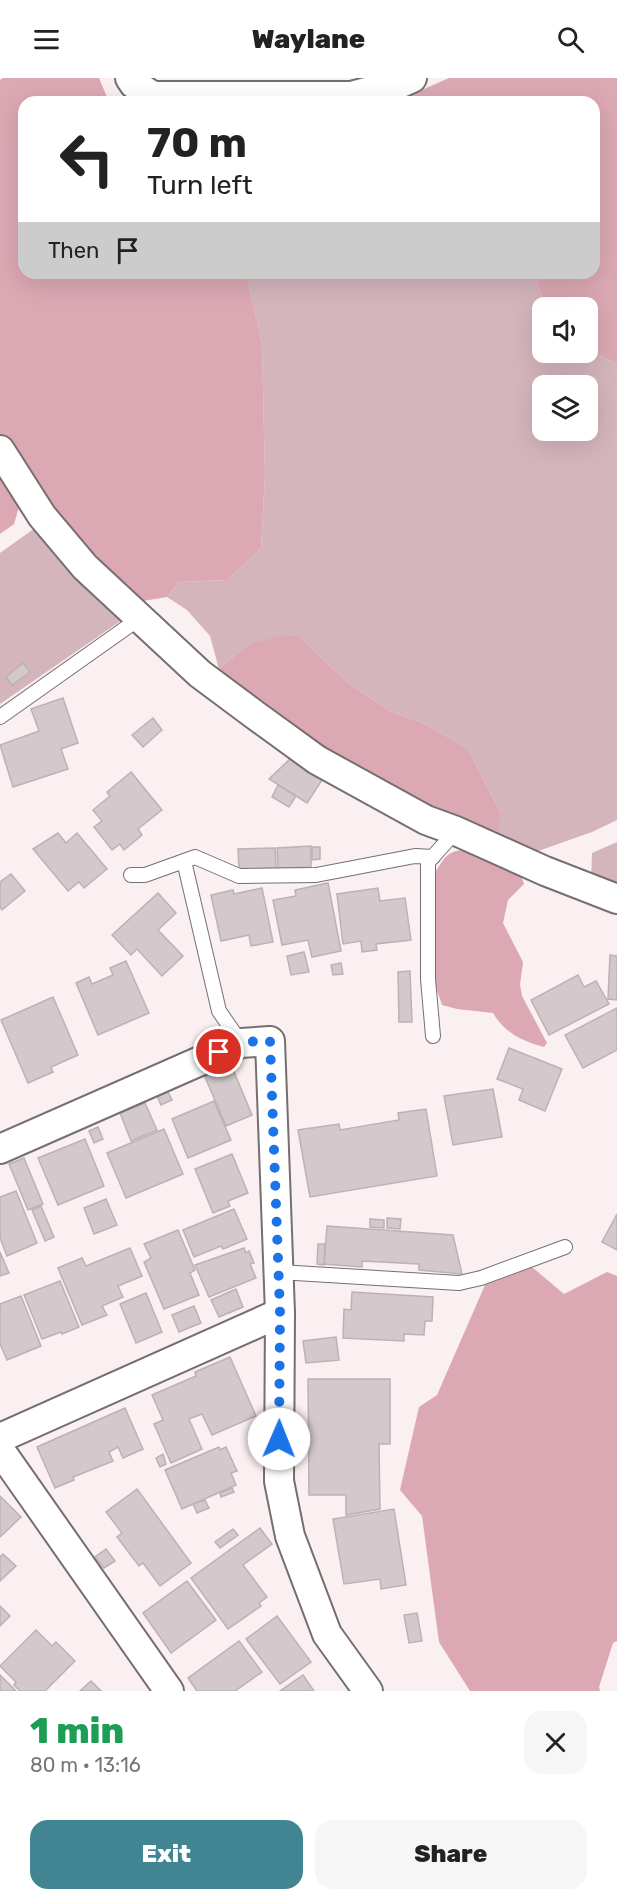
<!DOCTYPE html>
<html lang="en">
<head>
<meta charset="utf-8">
<style>
  :root { --surface:#fff; --page:#f6f6f6; --text:#222; --muted:#767676; --accent:#418593 }
  body { margin:0; font-family:Rubik,sans-serif; background:var(--page); color:var(--text); height:100vh; display:flex; flex-direction:column; font-size:22px; white-space:nowrap }
  * { box-sizing:border-box; margin:0 }
  p { font-size:20px; color:var(--muted) }
  .icon { flex:none; width:33px; height:33px; fill:none; stroke:currentColor; stroke-width:2; stroke-linecap:round; stroke-linejoin:round }
  .map { position:relative; height:1613px; overflow:hidden }
  .details { display:flex; flex-direction:column; background:var(--surface); flex:1 }
  .details>* { flex:none }
  .hud { position:absolute; left:18px; top:18px; width:582px; height:183px; border-radius:18px; box-shadow:0 6px 24px #0002; background:#fff; color:var(--text); overflow:hidden }
  .tools { position:absolute; left:532px; top:219px; display:grid; gap:12px }
  .tools a { display:grid; place-items:center; width:66px; height:66px; border-radius:12px; background:var(--surface); box-shadow:0 6px 24px #0002; font-size:30px }
  .pin { position:absolute; display:grid; place-items:center; width:51px; height:51px; color:#fff; margin:-26px; border:3px solid #fff; border-radius:50%; box-shadow:0 2px 6px #0007 }
  .me { position:absolute; width:66px; margin:-33px; rotate:1deg; stroke-linejoin:round; filter:drop-shadow(0 0 4px #0008) }
  .turn { display:flex; align-items:center; gap:21px; height:126px; padding:0 30px; font-size:27px }
  .turn .icon { width:78px; height:78px; stroke-width:2.5 }
  .turn b { display:block; font-size:42px; line-height:51px }
  .then { display:flex; align-items:center; height:57px; padding:0 30px; background:#0003; gap:12px; font-size:22px }
  .round { display:grid; place-items:center; flex:none; width:63px; height:63px; border-radius:18px; background:var(--page) }
  .summary { display:flex; align-items:center; justify-content:space-between; height:102px; padding:0 30px }
  h1 { font-size:36px; font-weight:800; line-height:45px; color:#1e9e55 }
  .cta { display:flex; gap:12px; margin-top:auto; padding:12px 30px }
  .cta a { flex:1; height:69px; border-radius:18px; background:var(--accent); color:#fff; font-size:24px; font-weight:800; line-height:69px; text-align:center }
  .cta a+a { background:var(--page); color:var(--text) }
  header { display:flex; justify-content:space-between; align-items:center; height:78px; padding:0 30px; background:var(--surface); font-size:27px; font-weight:800 }
  .map>svg:first-child { display:block }
  .green { fill:#d4b5bc; fill-rule:evenodd }
  .forest { fill:#dca8b4 }
  .building { fill:#d3c8cb; stroke:#bcb2b4; stroke-width:1.5 }
  .lines { fill:none; stroke-linecap:round; stroke-linejoin:round }
  .lane-casing { stroke:#776e70; stroke-width:16 }
  .street-casing { stroke:#776e70; stroke-width:32 }
  .lane { stroke:#fff; stroke-width:14 }
  .street { stroke:#fff; stroke-width:28 }
  .route { stroke:#1a73e8; stroke-width:10; stroke-dasharray:0 18 }
</style>
</head>
<body>
<header><svg class="icon" aria-label="menu" viewBox="0 0 24 24"><path d="M4 6h16M4 12h16M4 18h16"/></svg>Waylane<svg class="icon" aria-label="search" viewBox="0 0 24 24"><circle cx="10" cy="10" r="6"/><path d="M15 15l6 6"/></svg></header>
<div class="map">
<svg width="617" height="1613" viewBox="0 0 617 1613">
  <rect width="100%" height="100%" fill="#faeff1"/>
  <g class="green">
    <path d="M246,195H535L545,229L543,230V274H588V272L617,286V742L592,754L530,776L486,756L500,734L468,671L425,646L390,633L348,605L300,559L246,568L219,591L210,558L187,532L167,519L179,504L228,502L261,470L265,398L262,266ZM543,308H588V352H543Z"/>
    <polygon points="35,450 122,542 0,626 0,475"/>
    <polygon points="617,764 617,810 591,802 592,775"/>
  </g>
  <g class="forest">
    <polygon points="3,0 99,0 109,24 24,24 24,195 246,195 262,266 265,398 261,470 228,502 179,504 167,519 137,524 52,434 15,372 0,356 0,2"/>
    <polygon points="449,0 617,0 617,286 588,272 588,230 545,229 535,195 594,195 594,24 394,24"/>
    <polygon points="0,401 19,429 14,446 0,456"/>
    <polygon points="281,557 300,559 348,605 390,633 425,646 468,671 500,734 499,750 486,756 356,692 301,655 219,591 246,568"/>
    <path d="M463,772L520,795L524,806L508,822L503,845L523,884L520,907L522,918L547,965L544,969C522,963 505,955 493,935L457,931L442,927L436,909V793C444,781 447,773 463,772Z"/>
    <polygon points="532,1189 564,1216 607,1194 617,1198 617,1563 613,1565 599,1609 600,1613 470,1613 439,1564 422,1438 400,1412 419,1329 437,1317 485,1207"/>
  </g>
  <g class="building">
    <polygon points="23,585 30,594 12,607 6,599"/>
    <polygon points="63,620 78,665 61,671 68,691 13,709 0,667 39,653 31,631"/>
    <polygon points="153,640 162,652 143,669 132,657"/>
    <polygon points="292,679 324,699 307,725 269,701"/>
    <polygon points="131,694 162,732 138,751 142,757 124,772 120,766 112,772 94,749 102,743 93,732 110,718 107,714"/>
    <polygon points="278,707 296,718 289,729 272,719"/>
    <polygon points="58,755 66,765 77,755 107,791 84,810 79,804 68,813 33,771"/>
    <polygon points="311,768 311,789 278,790 277,770"/>
    <polygon points="312,769 320,769 320,781 312,782"/>
    <polygon points="275,770 276,790 239,792 238,771"/>
    <polygon points="11,796 25,813 2,832 0,829 0,804"/>
    <polygon points="328,805 341,873 312,879 308,862 282,867 273,822 296,818 295,812"/>
    <polygon points="262,810 273,864 251,868 249,857 221,863 211,817 233,812 234,816"/>
    <polygon points="378,810 380,823 405,820 411,862 376,866 377,872 362,874 361,863 343,866 337,816"/>
    <polygon points="158,815 176,835 158,852 183,878 162,898 137,871 131,877 112,857"/>
    <polygon points="304,874 309,894 291,897 287,878"/>
    <polygon points="610,877 617,878 617,922 608,921"/>
    <polygon points="126,883 149,935 98,957 76,905 89,899 92,906 113,897 110,890"/>
    <polygon points="341,885 343,896 333,897 331,887"/>
    <polygon points="410,893 412,944 399,944 398,894"/>
    <polygon points="578,897 584,909 596,903 609,926 549,957 531,922"/>
    <polygon points="53,919 78,977 51,989 53,994 28,1005 1,942"/>
    <polygon points="617,930 617,972 583,990 565,957"/>
    <polygon points="509,970 562,991 545,1033 519,1022 523,1011 497,1001"/>
    <polygon points="232,989 252,1037 226,1048 205,999"/>
    <polygon points="493,1011 502,1059 453,1067 444,1018"/>
    <polygon points="168,1014 172,1022 161,1027 157,1018"/>
    <polygon points="214,1023 231,1062 188,1080 172,1041"/>
    <polygon points="145,1025 157,1052 131,1063 120,1035"/>
    <polygon points="426,1031 437,1098 310,1119 298,1052 339,1046 340,1052 399,1042 398,1035"/>
    <polygon points="98,1049 103,1061 94,1065 89,1053"/>
    <polygon points="164,1051 183,1096 126,1120 107,1075"/>
    <polygon points="85,1061 104,1108 58,1127 38,1080"/>
    <polygon points="232,1076 248,1115 228,1123 230,1128 213,1135 195,1091"/>
    <polygon points="24,1080 43,1126 28,1132 9,1086"/>
    <polygon points="16,1113 37,1165 7,1178 0,1160 0,1119"/>
    <polygon points="106,1121 117,1147 94,1156 84,1130"/>
    <polygon points="41,1128 54,1159 45,1163 32,1132"/>
    <polygon points="234,1131 247,1161 223,1171 221,1168 194,1179 183,1152"/>
    <polygon points="617,1136 617,1172 602,1164"/>
    <polygon points="387,1140 401,1141 400,1151 387,1150"/>
    <polygon points="370,1141 384,1142 384,1150 370,1149"/>
    <polygon points="327,1148 453,1157 462,1196 419,1192 419,1186 362,1183 362,1189 324,1186"/>
    <polygon points="178,1152 195,1192 190,1195 199,1217 164,1231 144,1184 151,1180 144,1166"/>
    <polygon points="318,1166 325,1166 324,1187 317,1186"/>
    <polygon points="130,1170 142,1198 118,1208 123,1219 102,1228 107,1237 82,1247 58,1190 82,1180 86,1188"/>
    <polygon points="244,1170 246,1175 249,1173 254,1185 250,1186 256,1200 209,1219 195,1187"/>
    <polygon points="0,1174 9,1195 0,1198"/>
    <polygon points="60,1203 79,1249 62,1256 61,1254 42,1261 24,1217"/>
    <polygon points="236,1211 243,1229 219,1239 211,1222"/>
    <polygon points="352,1214 433,1219 432,1243 425,1243 424,1257 404,1256 404,1263 343,1260 344,1231 351,1232"/>
    <polygon points="146,1215 162,1254 136,1265 120,1226"/>
    <polygon points="21,1218 41,1268 7,1282 0,1266 0,1226"/>
    <polygon points="194,1228 201,1245 179,1254 172,1237"/>
    <polygon points="336,1259 339,1282 306,1285 303,1263"/>
    <polygon points="230,1279 256,1338 212,1357 202,1336 189,1341 202,1371 171,1385 154,1346 163,1342 152,1317 196,1298 195,1294"/>
    <polygon points="308,1301 390,1301 390,1366 379,1366 380,1431 346,1437 346,1417 309,1417"/>
    <polygon points="125,1330 143,1371 123,1380 118,1369 109,1374 113,1383 73,1399 74,1402 55,1410 37,1369"/>
    <polygon points="219,1369 220,1372 226,1369 237,1393 231,1395 236,1407 182,1431 165,1392"/>
    <polygon points="163,1376 166,1386 160,1389 156,1380"/>
    <polygon points="232,1410 234,1414 221,1419 220,1415"/>
    <polygon points="137,1411 191,1485 160,1508 143,1485 139,1488 117,1459 122,1455 106,1434"/>
    <polygon points="0,1418 21,1439 0,1459"/>
    <polygon points="205,1422 209,1430 197,1435 193,1426"/>
    <polygon points="394,1431 406,1507 381,1511 380,1501 344,1506 333,1441"/>
    <polygon points="260,1450 272,1466 243,1487 267,1519 259,1525 261,1528 228,1551 191,1500"/>
    <polygon points="233,1451 238,1457 220,1470 215,1464"/>
    <polygon points="106,1471 115,1483 104,1490 95,1479"/>
    <polygon points="3,1476 16,1488 0,1503 0,1479"/>
    <polygon points="187,1503 216,1542 171,1575 143,1535"/>
    <polygon points="0,1528 10,1538 0,1548"/>
    <polygon points="417,1535 422,1563 409,1565 404,1537"/>
    <polygon points="277,1538 311,1584 280,1606 246,1561"/>
    <polygon points="36,1552 52,1568 56,1564 75,1583 45,1613 20,1613 14,1607 16,1604 0,1588"/>
    <polygon points="239,1563 262,1594 235,1613 197,1613 188,1600"/>
    <polygon points="0,1597 16,1613 0,1613"/>
    <polygon points="303,1597 314,1613 280,1613"/>
    <polygon points="91,1603 101,1613 80,1613"/>
  </g>
  <g class="lines">
    <defs>
      <g id="lane">
        <polyline points="0,639 140,540"/>
        <polyline points="184,783 219,933 241,965"/>
        <polyline points="131,797 145,797 195,779 239,798 316,797 415,778 433,779"/>
        <polyline points="433,958 428,901 428,784 456,753"/>
        <polyline points="279,1194 459,1205 481,1200 565,1169"/>
      </g>
      <g id="street">
        <polyline points="130,0 134,6 153,18 351,18 401,5 412,0"/>
        <polyline points="0,372 42,438 85,489 200,596 255,637 317,682 426,742 456,753 545,793 617,821"/>
        <polyline points="0,1071 241,965 270,963 280,1235 279,1403 290,1458 327,1556 368,1613"/>
        <polyline points="0,1360 280,1235"/>
        <polyline points="0,1372 169,1613"/>
      </g>
    </defs>
    <use href="#lane" class="lane-casing"/>
    <use href="#street" class="street-casing"/>
    <use href="#lane" class="lane"/>
    <use href="#street" class="street"/>
  </g>
  <g class="lines">
    <polyline class="route" points="219,974 241,964 270,963 280,1235 279,1361"/>
  </g>
</svg>
<div class="tools">
<a><svg class="icon" aria-label="sound" viewBox="0 0 24 24"><path d="M4 9h4l5-4v14l-5-4H4zM17 9q2 3 0 6"/></svg></a>
<a><svg class="icon" aria-label="layers" viewBox="0 0 24 24"><path d="M12 4l9 5-9 5-9-5zM3 14l9 5 9-5"/></svg></a>
</div>
<div class="pin" style="left:219px;top:974px;background:#d93025"><svg class="icon" aria-label="arrive" viewBox="0 0 24 24"><path d="M6 21V4h12l-3 4 3 4H6"/></svg></div>
<svg class="me" style="left:279px;top:1361px" viewBox="-20 -20 40 40"><circle r="19" fill="#fff"/><path d="M0-13L10 11 0 6-10 11z" fill="#1a73e8"/></svg>
<div class="hud">
<div class="turn"><svg class="icon" aria-label="left" viewBox="0 0 24 24"><path d="M17 20v-9H6M10 6l-5 5 5 5"/></svg><div><b>70 m</b>Turn left</div></div>
<div class="then">Then<svg class="icon" aria-label="arrive" viewBox="0 0 24 24"><path d="M6 21V4h12l-3 4 3 4H6"/></svg></div>
</div>
</div>
<section class="details">
<div class="summary"><div><h1>1 min</h1><p>80 m · 13:16</p></div><a class="round"><svg class="icon" aria-label="close" viewBox="0 0 24 24"><path d="M6 6l12 12M18 6L6 18"/></svg></a></div>
<div class="cta"><a>Exit</a><a>Share</a></div>
</section>
</body>
</html>
